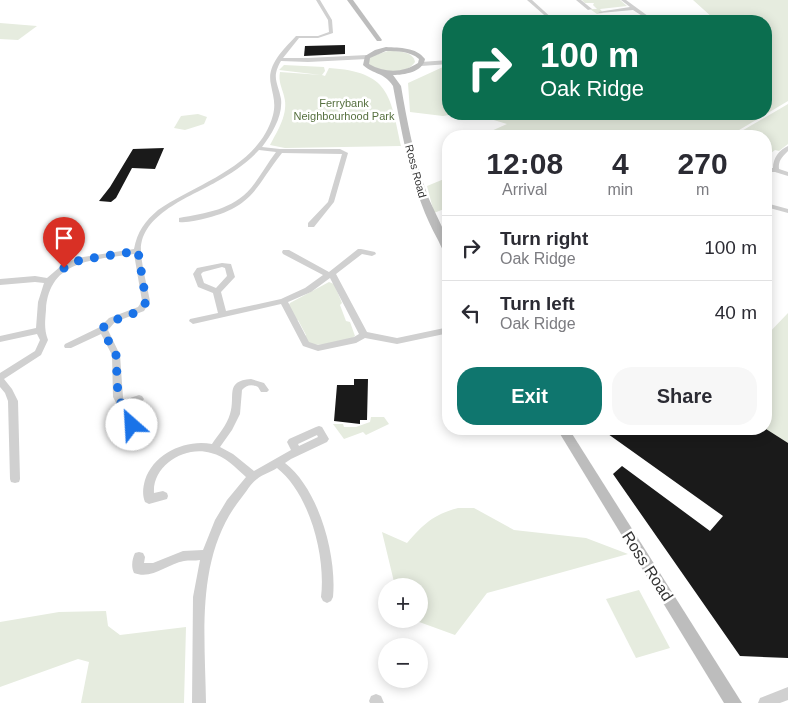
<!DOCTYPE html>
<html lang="en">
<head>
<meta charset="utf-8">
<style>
  :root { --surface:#fff; --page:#f7f7f7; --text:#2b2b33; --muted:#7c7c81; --line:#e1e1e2; --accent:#0f766e }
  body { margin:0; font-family:Arial,sans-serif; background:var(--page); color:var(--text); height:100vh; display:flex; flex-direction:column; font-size:19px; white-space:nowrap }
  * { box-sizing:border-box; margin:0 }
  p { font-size:16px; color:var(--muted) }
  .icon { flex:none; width:28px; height:28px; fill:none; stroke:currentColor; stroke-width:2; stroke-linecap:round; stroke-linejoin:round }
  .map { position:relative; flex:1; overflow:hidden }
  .side { position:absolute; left:442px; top:130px; width:330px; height:305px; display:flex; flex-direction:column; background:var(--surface); border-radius:20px; box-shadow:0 2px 12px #0003 }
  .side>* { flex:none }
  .banner { position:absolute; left:442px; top:15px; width:330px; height:105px; border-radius:20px; box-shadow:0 2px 12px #0003; background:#0b6e4f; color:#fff; overflow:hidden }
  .buttons { position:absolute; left:378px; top:578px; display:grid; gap:10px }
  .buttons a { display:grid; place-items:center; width:50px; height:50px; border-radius:50%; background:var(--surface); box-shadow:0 2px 12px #0003; font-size:25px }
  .pin { position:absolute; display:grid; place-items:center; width:42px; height:42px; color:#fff; margin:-51px -21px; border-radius:50% 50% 50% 0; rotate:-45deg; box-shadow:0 0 5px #0007 }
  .pin .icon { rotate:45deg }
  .me { position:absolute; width:55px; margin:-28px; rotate:334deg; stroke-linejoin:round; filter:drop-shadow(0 0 4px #0008) }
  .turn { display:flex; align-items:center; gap:18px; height:105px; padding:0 15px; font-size:22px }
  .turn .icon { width:65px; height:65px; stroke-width:2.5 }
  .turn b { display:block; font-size:35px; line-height:42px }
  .eta { display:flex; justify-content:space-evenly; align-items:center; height:85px; text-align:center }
  .eta b { font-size:30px; font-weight:700; line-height:35px }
  .primary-button { display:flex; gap:10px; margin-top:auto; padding:10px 15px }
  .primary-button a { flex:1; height:58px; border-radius:20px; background:var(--accent); color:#fff; font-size:20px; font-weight:700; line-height:58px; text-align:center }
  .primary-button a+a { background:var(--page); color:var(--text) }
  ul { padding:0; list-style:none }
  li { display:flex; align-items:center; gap:15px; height:65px; padding:0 15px; border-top:1px solid var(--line) }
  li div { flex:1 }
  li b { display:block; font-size:19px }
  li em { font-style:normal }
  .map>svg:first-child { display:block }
  .green { fill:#e6ecdf }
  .building { fill:#1a1a1a }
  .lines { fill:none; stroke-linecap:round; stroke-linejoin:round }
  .minor { fill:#d0d0d0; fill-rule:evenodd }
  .secondary { fill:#bdbdbd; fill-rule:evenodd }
  .route { stroke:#1a73e8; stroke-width:9; stroke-dasharray:0 16.2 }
  .labels { text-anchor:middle; stroke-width:5; stroke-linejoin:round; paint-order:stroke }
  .far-park-label { font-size:11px; fill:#56703f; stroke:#fff }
  .far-street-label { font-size:11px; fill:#333; stroke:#fff }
  .near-street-label { font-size:16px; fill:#333; stroke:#fff }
</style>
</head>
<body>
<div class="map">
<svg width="788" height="703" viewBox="0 0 788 703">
  <rect width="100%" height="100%" fill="#fff"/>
  <g class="green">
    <polygon points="582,0 620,0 627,6 600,9 603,13 597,14 590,9 597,9 593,5 594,3 585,3"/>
    <polygon points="693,0 788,0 788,101 729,136 480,136 507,124 474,114 766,114 766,21 678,21 713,18"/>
    <polygon points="0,23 37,26 18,40 0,39"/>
    <path d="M388,51C398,51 413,51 415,62C406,76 382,72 369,65V57Z"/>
    <path d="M284,65L324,67L325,71L322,75L325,76L329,68C389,72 390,94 401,146L285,148L270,145C278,130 289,113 284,96C282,88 278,81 280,72L321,75L279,70Z"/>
    <polygon points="449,66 449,114 455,114 443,116 410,112 408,83 443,67"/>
    <polygon points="788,104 788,144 779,151 775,150 767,156 772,159 769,167 766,168 766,136 733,136"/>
    <polygon points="198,114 207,117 204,124 185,130 174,128 181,116"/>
    <polygon points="449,177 449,207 434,213 427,186"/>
    <path d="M329,282L334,284L342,303L340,305L346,321L350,322L355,336C344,345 323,346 310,344L304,337L306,335L298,320H295L288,306L290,303Z"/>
    <polygon points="788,313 788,444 764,429 766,429 766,336"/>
    <polygon points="371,417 384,417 389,424 366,435 363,432 344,439 333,424 343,424 344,427 356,427 370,422"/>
    <path d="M458,508H474L514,530L586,538L628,554L487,593L455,635L411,619H419V586H395L382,532L407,543C424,524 432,515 458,508Z"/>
    <polygon points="639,590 670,648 636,658 606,599"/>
    <polygon points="106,611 108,626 120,635 186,627 184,703 81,703 89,662 78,659 0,687 0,622 59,612"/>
  </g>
  <g class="building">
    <polygon points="345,45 345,54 304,56 305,46"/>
    <polygon points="164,148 155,169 132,168 116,198 111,202 99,201 110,187 133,149"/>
    <polygon points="354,379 368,379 367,420 360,420 360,424 334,421 337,385 354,385"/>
    <polygon points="601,429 766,429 788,443 788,658 740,656 613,474 622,466 710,531 723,516"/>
  </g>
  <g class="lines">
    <g class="minor">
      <path d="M316,0H320L332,20L333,33L318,38H299L283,58H308L367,55L370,57L367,59L308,62L281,61C271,78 278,82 281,99C283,116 272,134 262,147L280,149H340L348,153L334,202L314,227H308V223L328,202L342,154L282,153C255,187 254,206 207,218C198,220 188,223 179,222V218C206,213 232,210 251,188C260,177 267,164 276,152L259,150C247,163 232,173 216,182C190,197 139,215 141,252C142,268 147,285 150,301L144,311L115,322L108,330L120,355L123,397L124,400L139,395L142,396L144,399L142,402L127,406L137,425L135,428L132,429L129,428L113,397L112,355L101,334L71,348H65L64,346L65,344L100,327L109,318L138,307L142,301L134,254C95,260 49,259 46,310C45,322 44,329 48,340L41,355L4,379L12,389L18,401L20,479L19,482L15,483L11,482L10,479L8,401L5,393L0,387V373L35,351L40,340L37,334L0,342V336L36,328L38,302L44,283L35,282L0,285V279L35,276L47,278L61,266L77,258L134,249C137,232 145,221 158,210C197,183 259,167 273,115C276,103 273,96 271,85C266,65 284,49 296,36H318L329,32L328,20Z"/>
      <polygon points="527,0 532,0 555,21 551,21"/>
      <polygon points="576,0 581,0 592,9 588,10"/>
      <polygon points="621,0 626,0 652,19 663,19 665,20 664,21 641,21 647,19 633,10 600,13 598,12 630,7"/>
      <polygon points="595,18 595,20 593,20 573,21"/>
      <polygon points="449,60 449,64 421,66 418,64 421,62"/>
      <path d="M788,146V151C782,157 778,161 779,169L788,172V176L775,172H766V168H773C773,158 779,150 788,146Z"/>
      <polygon points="766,203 788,209 788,213 766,207"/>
      <path d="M358,249H361L375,252L376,254L372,256L362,254L336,274L367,332L397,338L449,327V333L397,344L365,338L356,343L318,351L303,346L281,304L193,324L189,321L190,319L218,313L213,293L198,287L193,274L197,268L222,263L231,264L235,277L221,292L226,311L281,299L305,288L323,275L283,254L282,252L283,250H289L329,272ZM222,267L225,268L227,276L216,288L204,283L201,274L203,272ZM330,278L359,334L354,337L318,345L309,342L288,302L311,292Z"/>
      <path d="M251,379L264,383L269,390L267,392H261L258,387C252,384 246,385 242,390L240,414L232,430L220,447L233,454L254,471L291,450L287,442L289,439L316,427L319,426L322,427L329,439L327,442L291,459L285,463C319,489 337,556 333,597L331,601L327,603L323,601L321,597C326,557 310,494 277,468C271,472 263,474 257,479C251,483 247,491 242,497C195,555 205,633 206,703H192L193,597L200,560C195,561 189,560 184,561C167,564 152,580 134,573C131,567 132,559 135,553L139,552L143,553L145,557L144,563H153L183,551L203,550L215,520L227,500L246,477C236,468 225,456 211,453C186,445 152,465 154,493L163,491L167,493L168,496L167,499L149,504L145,502C142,495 143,487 145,480C154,453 186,439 212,444C218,435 227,425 230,414C236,396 224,381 251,379ZM317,435L318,437L299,446L298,444Z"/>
      <polygon points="788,687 788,700 780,703 758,703 760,698"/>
      <polygon points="376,694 381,696 384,703 370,703 369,701 371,696"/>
    </g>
    <g class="secondary">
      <polygon points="347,0 353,0 382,40 381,41 377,41"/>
      <path d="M386,47C400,48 416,47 425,59C423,72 404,75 393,75L401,86C407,121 414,157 426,191C433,212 449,233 449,255C443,253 441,246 438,240C412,193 403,139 393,86C384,72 374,75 363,65L365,56L375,50ZM386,51C397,51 410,51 419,59L418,63C403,73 385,73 369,64L370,58Z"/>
      <polygon points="557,429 569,429 742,703 724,703"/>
    </g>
  </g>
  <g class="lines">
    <path class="route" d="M64,268L80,260L138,251L146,301C141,318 113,315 102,329L116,355L118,397L132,425"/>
  </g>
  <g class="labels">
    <g class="far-park-label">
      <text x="344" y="107">Ferrybank<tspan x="344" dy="13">Neighbourhood Park</tspan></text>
    </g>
    <g class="far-street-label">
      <text transform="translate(416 171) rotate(75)" y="4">Ross Road</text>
    </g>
    <g class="near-street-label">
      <text transform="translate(648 566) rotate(57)" y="6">Ross Road</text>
    </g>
  </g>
</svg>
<div class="buttons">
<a>+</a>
<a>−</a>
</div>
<div class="pin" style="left:64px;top:268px;background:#d93025"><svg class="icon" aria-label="arrive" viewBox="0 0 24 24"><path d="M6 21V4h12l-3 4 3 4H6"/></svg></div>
<svg class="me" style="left:132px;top:425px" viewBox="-20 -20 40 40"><circle r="19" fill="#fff"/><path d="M0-13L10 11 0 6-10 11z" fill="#1a73e8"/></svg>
<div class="banner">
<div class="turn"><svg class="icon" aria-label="right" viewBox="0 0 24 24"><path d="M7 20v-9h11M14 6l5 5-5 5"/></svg><div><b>100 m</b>Oak Ridge</div></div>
</div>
<section class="side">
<div class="eta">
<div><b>12:08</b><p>Arrival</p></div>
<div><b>4</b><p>min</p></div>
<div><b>270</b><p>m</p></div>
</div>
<ul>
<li><svg class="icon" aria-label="right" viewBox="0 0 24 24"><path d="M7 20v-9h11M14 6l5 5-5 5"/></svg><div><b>Turn right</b><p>Oak Ridge</p></div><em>100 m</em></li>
<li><svg class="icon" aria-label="left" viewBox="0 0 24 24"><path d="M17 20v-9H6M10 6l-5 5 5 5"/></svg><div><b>Turn left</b><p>Oak Ridge</p></div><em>40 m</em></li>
</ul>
<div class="primary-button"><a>Exit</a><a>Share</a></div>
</section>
</div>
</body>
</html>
